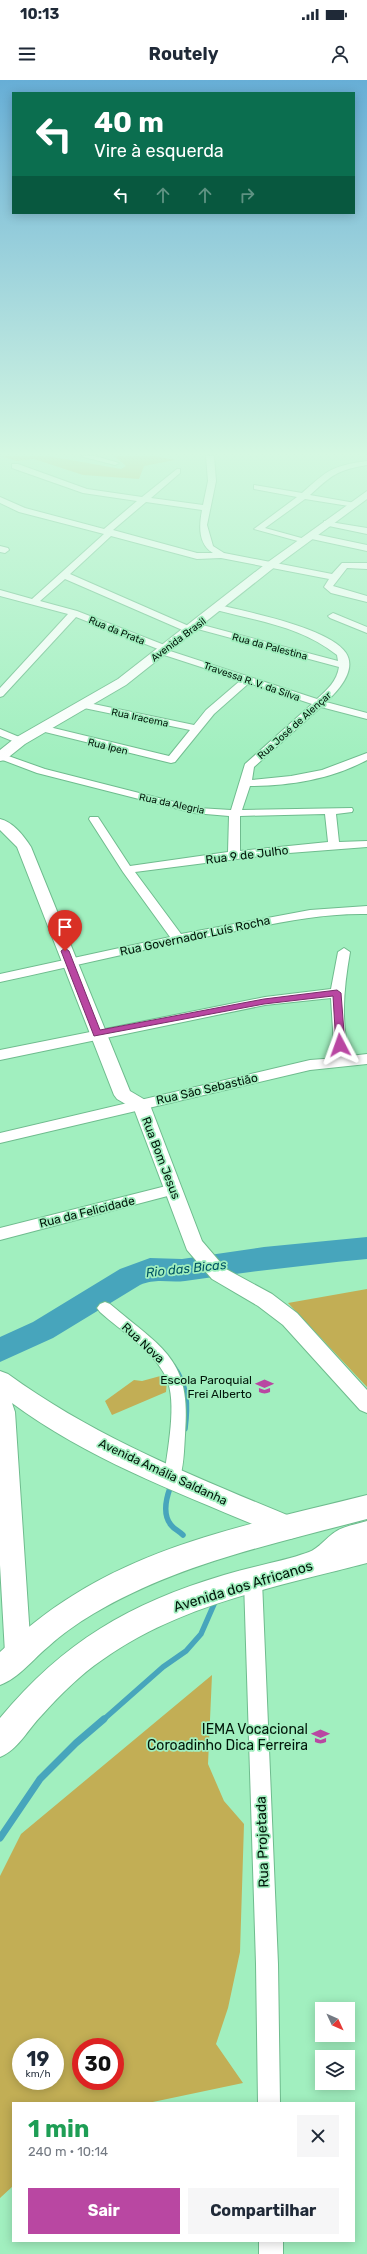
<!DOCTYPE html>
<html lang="pt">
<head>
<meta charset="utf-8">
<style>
  :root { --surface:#fff; --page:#f6f6f7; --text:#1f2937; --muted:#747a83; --accent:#b947a2 }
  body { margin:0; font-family:Rubik,sans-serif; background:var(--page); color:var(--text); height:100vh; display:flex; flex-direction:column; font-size:15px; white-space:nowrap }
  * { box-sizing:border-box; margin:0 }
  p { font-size:13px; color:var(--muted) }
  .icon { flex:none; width:22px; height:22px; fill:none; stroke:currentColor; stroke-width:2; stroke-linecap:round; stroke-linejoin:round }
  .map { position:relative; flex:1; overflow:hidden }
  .panel { position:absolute; left:12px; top:2022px; width:343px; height:140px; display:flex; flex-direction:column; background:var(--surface); border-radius:0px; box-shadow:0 2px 10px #0003 }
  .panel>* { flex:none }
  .top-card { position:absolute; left:12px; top:12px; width:343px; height:122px; border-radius:0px; box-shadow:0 2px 10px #0003; background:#0b6e4f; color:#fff; overflow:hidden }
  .needle { width:26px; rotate:134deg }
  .buttons { position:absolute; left:315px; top:1922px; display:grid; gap:8px }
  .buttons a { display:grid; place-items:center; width:40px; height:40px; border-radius:0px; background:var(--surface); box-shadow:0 2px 10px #0003; font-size:20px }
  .speed { position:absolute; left:12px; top:1958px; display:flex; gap:8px; font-size:20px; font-weight:700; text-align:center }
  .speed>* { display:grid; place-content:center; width:52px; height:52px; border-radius:50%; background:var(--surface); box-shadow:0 2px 10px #0003; line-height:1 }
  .speed small { font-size:10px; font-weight:400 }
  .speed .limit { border:6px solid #d22; background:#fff; color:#111 }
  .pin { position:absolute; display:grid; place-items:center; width:34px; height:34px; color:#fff; margin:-41px -17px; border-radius:50% 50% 50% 0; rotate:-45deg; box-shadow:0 0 4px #0007 }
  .pin .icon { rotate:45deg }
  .me { position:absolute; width:44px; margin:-22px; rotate:356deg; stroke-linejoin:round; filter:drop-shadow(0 0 3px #0008) }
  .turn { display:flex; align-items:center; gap:14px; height:84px; padding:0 16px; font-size:18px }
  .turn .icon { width:52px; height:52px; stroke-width:2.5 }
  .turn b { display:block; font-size:28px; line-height:34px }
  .lanes { display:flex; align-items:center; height:38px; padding:0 16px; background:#0003; justify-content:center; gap:20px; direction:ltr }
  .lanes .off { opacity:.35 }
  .round { display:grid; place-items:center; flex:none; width:42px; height:42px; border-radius:0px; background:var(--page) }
  .headline { display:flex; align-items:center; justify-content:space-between; height:68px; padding:0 16px }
  h1 { font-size:24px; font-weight:700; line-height:30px; color:#1e9e55 }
  .cta { display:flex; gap:8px; margin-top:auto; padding:8px 16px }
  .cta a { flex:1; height:46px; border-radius:0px; background:var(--accent); color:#fff; font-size:16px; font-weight:700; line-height:46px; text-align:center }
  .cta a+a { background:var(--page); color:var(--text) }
  .status { display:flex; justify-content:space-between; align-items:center; height:28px; padding:0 20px; background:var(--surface); direction:ltr }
  .status svg { height:11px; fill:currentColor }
  header { display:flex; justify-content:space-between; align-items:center; height:52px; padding:0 16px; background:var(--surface); font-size:18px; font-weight:700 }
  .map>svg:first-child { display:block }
  .green { fill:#c2ae55; fill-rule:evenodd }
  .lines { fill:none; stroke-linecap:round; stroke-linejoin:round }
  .stream-far1 { stroke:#47a5bc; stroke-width:5.5 }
  .stream { stroke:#47a5bc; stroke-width:7 }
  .river { fill:#47a5bc; fill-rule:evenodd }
  .minor-casing { stroke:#6fbc8e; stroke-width:2 }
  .tertiary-casing { stroke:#6fbc8e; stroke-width:2 }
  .secondary-casing { stroke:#6fbc8e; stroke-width:2 }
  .primary-casing { stroke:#6fbc8e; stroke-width:2 }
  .minor { fill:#fff; fill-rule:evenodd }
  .tertiary { fill:#fff; fill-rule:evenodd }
  .secondary { fill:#fff; fill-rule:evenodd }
  .primary { fill:#fff; fill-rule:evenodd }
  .route { fill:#b947a2; stroke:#782e69 }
  .labels { text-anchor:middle; stroke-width:3.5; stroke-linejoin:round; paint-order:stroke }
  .far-street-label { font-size:10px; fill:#011609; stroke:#a1efbf }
  .street-label { font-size:12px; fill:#011609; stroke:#a1efbf }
  .poi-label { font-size:12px; fill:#011609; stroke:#a1efbf; text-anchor:end }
  .water-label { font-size:13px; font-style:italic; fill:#005565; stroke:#a1efbf }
  .near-street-label { font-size:14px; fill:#011609; stroke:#a1efbf }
  .near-poi-label { font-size:14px; fill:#011609; stroke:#a1efbf; text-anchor:end }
</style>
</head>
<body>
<div class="status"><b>10:13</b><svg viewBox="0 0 49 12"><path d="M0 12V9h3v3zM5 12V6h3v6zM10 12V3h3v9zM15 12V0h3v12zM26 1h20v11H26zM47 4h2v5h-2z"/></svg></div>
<header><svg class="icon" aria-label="menu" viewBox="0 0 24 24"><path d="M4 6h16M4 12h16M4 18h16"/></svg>Routely<svg class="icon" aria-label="person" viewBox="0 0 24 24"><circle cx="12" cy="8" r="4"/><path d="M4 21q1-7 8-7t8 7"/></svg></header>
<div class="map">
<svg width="367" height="2174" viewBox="0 0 367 2174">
  <rect width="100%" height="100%" fill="#a1efbf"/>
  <g class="green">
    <polygon points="0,376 48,376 121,389 126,386 114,376 155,376 175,380 144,386 139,399 83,395 34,379 17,381"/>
    <polygon points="367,1209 367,1307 288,1223"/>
    <polygon points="164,1295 167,1301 166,1312 112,1335 105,1321 134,1300 142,1301"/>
    <path d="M212,1595L208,1684L224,1721L244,1744L240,1872L228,1928L216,1964L243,2003L148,2023H13V2106L0,2118V1796L21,1754ZM21,1967H55V2001H21ZM81,1967H115V2001H81Z"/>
  </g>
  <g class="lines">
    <g class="stream-far1">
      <polyline points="97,1216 107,1226"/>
      <path d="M173,1286C188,1305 188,1326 185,1349"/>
      <path d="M170,1408C166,1419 162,1434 171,1445C174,1449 179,1451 183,1455"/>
      <polyline points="103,1640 163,1587 186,1571 201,1554 215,1522"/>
    </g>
    <polyline class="stream" points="0,1758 40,1699 76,1663 104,1639"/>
    <path class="river" d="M367,1157V1179C306,1185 246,1192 185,1201C168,1203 157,1198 140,1205L53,1258L0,1282V1257L33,1242L120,1189L150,1178L182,1179L264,1167Z"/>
    <defs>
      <g id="minor">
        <polygon points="80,376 95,376 119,383 115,385"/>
        <path d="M206,376H214L216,401L207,445L213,466L224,473L332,494L342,483H367V489L347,488L333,506L367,516V522L331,513L324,507L329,499L221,478L197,479L111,456L70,494L191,547L192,544L195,543L338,581L337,575C302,547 259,541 216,530V526L219,525C248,532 330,548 346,573C357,590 338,611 326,622L367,633V639L321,627L254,687L252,700L291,696L322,690L367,673V680C332,699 289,706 250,706L242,730L352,728L353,730L352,732L336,734L339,762L367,761V767L276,774L135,792L181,854L310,830L367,826V834C324,833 283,842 241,850C160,865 80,885 0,902V894L170,857L123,792L89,739L90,737H98L130,786L228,772L229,736L194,733L37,693L0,679V673L45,689L198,728L231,730L245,684L312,624L249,603L214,634L175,682L171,683L37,650L36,648L41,645L169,676L190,650L84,628L79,625L84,622L194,645L206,630L241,600L158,573V569L76,537L3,616L0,617V608L68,534L0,516V510L32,519L104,454L19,432L0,423V417L25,428L104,449L137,421L83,413L12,388V384H18L87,409L142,417L177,389H180V393L151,418L203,425L208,401ZM146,422L202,430C199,446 198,464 213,473H197L113,450ZM65,499L187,552H193L194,548L339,587C337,601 327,610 317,619L167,570V566L77,531L40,521ZM325,734L328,762L240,771V736Z"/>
        <path d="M367,381V385C337,390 332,395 310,415L355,423V427L305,419L265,448L305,459V463L254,449L297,417L254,409V405L302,413C328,390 331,386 367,381Z"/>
        <polygon points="324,441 367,448 367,454 324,445"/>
        <polygon points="310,453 367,465 367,471 307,458 306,456"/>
        <polygon points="0,466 8,468 9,470 5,473 0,472"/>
        <polygon points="333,533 367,547 367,553 330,538 328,536"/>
        <polygon points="0,649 24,659 25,661 20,664 0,656"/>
        <path d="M344,868L350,872C344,907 340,942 350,976L367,974V984L310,990L0,1063V1053L310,980L337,978L334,965L331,918L265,925L0,980V970L265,917L331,909L338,872Z"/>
        <polygon points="174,1104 179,1105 181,1109 179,1113 0,1160 0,1148"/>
        <path d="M105,1222L110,1224C163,1269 192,1279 185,1355C184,1370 184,1389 178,1403L172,1406L166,1403L164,1398C167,1371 178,1322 166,1297C153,1270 121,1251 100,1232L97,1228L100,1224Z"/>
        <polygon points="253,1493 259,1495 262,1501 278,1884 280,2023 258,2023 256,1884 244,1501 247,1495"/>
        <rect x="259" y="2161" width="24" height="13"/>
      </g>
      <g id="tertiary">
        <polygon points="367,411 367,419 276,486 126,605 25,664 5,680 0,681 0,670 15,658 118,599 268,482"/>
        <path d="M0,739C13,742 24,756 31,767L130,1011L147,1021L150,1025L202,1161L226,1189L272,1214L297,1233L367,1310V1333L360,1330L283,1245L258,1226L212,1199L187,1170L134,1029L117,1019L114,1015L17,767L0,750Z"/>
      </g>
      <path id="secondary" d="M0,1291L8,1294C99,1360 196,1397 299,1440L302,1448L299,1456L290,1459L281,1456C190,1417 93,1383 12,1323L15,1332L31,1573L27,1582L18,1586L9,1582L5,1573L0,1485Z"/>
      <g id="primary">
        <path d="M367,1415V1439C273,1464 177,1484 93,1534C78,1543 62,1554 49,1566C33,1579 19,1598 0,1605V1572C23,1551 46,1532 72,1516C160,1460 268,1440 367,1415Z"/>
        <path d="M367,1441V1483C276,1507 180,1524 102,1580C80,1595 60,1615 42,1635C28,1649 18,1670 0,1677V1638C63,1562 130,1523 224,1495C252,1486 282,1482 309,1472C318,1469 327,1457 335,1452C344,1446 357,1444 367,1441Z"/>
      </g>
    </defs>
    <use href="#minor" class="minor-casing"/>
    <use href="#tertiary" class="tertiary-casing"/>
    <use href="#secondary" class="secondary-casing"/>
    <use href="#primary" class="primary-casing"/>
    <use href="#minor" class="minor"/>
    <use href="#tertiary" class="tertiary"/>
    <use href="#secondary" class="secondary"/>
    <use href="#primary" class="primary"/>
  </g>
  <linearGradient id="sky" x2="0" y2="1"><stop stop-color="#67aed6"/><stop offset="0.55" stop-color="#d5f8e2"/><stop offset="1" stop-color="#d5f8e2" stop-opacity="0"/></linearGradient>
  <rect width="367" height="680" fill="url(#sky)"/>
  <polygon class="route" points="65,868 69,871 100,950 264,919 337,910 341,913 345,965 340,968 336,965 333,916 264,924 94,956 61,871"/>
  <defs>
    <symbol id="school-bare" viewBox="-9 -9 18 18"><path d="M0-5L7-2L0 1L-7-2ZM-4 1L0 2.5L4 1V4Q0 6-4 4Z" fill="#b947a2" stroke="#a1efbf" stroke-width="2.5" paint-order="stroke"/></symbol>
  </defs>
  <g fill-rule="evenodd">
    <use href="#school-bare" x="252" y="1294" width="25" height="25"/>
    <use href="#school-bare" x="308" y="1644" width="25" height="25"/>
  </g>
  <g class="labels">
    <g class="far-street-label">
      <text transform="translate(117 550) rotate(22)" y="4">Rua da Prata</text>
      <text transform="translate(178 559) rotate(-37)" y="4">Avenida Brasil</text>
      <text transform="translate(270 566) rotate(15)" y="4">Rua da Palestina</text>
      <text transform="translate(252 601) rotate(19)" y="4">Travessa R. V. da Silva</text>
      <text transform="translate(140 637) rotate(12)" y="4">Rua Iracema</text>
      <text transform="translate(294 645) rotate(-42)" y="4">Rua José de Alençar</text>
      <text transform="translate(108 666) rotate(14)" y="4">Rua Ipen</text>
      <text transform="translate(172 723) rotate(12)" y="4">Rua da Alegria</text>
    </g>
    <g class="street-label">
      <text transform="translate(247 775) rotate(-7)" y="4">Rua 9 de Julho</text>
      <text transform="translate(195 856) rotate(-12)" y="4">Rua Governador Luís Rocha</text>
      <text transform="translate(207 1009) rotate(-13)" y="4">Rua São Sebastião</text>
      <text transform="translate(161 1078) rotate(69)" y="4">Rua Bom Jesus</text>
      <text transform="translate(87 1132) rotate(-14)" y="4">Rua da Felicidade</text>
      <text transform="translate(143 1263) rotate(43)" y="4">Rua Nova</text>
      <text transform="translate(163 1392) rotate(25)" y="4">Avenida Amália Saldanha</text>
    </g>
    <g class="poi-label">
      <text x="252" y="1304">Escola Paroquial<tspan x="252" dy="14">Frei Alberto</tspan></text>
    </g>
    <g class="water-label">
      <text transform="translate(186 1188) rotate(-6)" y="5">Rio das Bicas</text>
    </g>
    <g class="near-street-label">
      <text transform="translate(243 1506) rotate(-17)" y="5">Avenida dos Africanos</text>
      <text transform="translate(262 1762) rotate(-92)" y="5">Rua Projetada</text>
    </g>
    <g class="near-poi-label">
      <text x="308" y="1654">IEMA Vocacional<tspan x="308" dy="16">Coroadinho Dica Ferreira</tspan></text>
    </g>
  </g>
</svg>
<div class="buttons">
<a><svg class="needle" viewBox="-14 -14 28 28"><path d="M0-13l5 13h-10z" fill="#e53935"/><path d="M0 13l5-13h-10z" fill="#747a83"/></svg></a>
<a><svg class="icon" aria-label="layers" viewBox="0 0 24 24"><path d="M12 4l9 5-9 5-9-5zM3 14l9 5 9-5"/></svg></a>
</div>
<div class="speed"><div>19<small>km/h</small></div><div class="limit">30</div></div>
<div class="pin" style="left:65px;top:871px;background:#d93025"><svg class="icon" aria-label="arrive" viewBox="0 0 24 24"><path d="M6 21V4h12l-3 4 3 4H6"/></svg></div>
<svg class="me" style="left:340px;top:965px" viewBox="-20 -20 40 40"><path d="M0-17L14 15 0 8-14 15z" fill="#b947a2" stroke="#fff" stroke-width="4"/></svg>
<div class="top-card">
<div class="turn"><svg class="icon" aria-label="left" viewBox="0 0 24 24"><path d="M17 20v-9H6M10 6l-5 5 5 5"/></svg><div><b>40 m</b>Vire à esquerda</div></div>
<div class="lanes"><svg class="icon" aria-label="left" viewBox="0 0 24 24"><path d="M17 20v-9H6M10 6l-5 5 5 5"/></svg><svg class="icon off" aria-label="ahead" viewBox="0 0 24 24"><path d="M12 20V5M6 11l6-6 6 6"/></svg><svg class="icon off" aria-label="ahead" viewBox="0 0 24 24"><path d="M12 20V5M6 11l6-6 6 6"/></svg><svg class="icon off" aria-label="right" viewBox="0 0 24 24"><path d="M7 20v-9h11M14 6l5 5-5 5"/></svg></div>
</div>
<section class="panel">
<div class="headline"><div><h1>1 min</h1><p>240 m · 10:14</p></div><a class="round"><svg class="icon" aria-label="close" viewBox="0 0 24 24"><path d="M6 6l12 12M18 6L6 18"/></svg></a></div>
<div class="cta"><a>Sair</a><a>Compartilhar</a></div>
</section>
</div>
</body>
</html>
